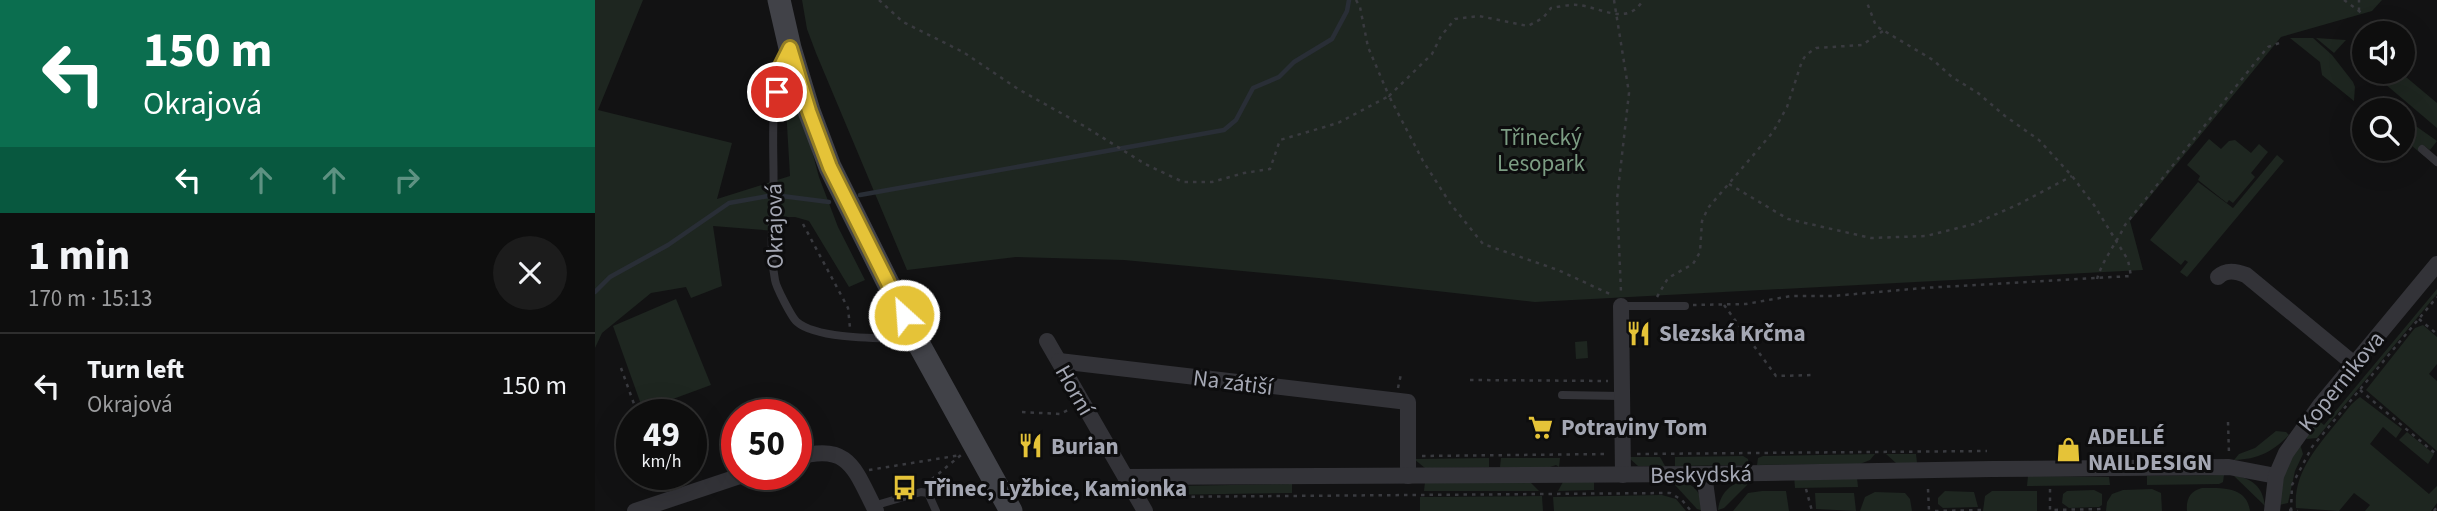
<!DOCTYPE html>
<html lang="en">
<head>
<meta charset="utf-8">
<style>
  :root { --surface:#0e0e0e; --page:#1c1c1c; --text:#f1f3f6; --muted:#9b9c9e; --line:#2e2e2e }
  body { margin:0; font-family:"Source Sans 3",sans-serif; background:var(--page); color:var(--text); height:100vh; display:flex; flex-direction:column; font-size:26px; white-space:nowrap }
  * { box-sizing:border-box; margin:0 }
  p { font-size:23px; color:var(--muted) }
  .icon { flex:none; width:38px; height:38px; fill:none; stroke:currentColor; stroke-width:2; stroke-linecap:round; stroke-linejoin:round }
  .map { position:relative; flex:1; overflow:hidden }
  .panel { display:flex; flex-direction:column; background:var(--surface); width:595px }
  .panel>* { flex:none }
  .top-card { background:#0b6e4f; color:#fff; overflow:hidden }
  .buttons { position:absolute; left:1757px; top:21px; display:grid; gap:14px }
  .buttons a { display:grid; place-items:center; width:63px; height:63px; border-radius:50%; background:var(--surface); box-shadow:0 7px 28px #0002,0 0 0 2px var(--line); font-size:35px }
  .speed { position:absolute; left:21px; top:399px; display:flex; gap:14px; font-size:35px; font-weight:700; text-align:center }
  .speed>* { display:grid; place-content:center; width:91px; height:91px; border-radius:50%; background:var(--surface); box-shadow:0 7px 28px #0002,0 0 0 2px var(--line); line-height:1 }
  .speed small { font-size:18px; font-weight:400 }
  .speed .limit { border:10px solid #d22; background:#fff; color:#111 }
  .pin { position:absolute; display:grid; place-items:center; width:60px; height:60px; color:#fff; margin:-30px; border:4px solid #fff; border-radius:50%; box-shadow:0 2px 7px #0007 }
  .me { position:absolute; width:77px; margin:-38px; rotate:334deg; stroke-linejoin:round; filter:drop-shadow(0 0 5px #0008) }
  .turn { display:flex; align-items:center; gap:24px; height:147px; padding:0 28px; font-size:32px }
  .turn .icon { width:91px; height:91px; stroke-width:2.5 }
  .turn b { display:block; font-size:49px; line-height:60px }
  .lanes { display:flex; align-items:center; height:66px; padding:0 28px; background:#0003; justify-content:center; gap:35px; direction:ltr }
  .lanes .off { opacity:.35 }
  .round { display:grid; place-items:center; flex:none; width:74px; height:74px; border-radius:37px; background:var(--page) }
  .summary { display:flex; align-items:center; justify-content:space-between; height:119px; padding:0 28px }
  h1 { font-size:42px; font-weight:700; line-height:52px }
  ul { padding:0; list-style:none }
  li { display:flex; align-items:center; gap:21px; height:105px; padding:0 28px; border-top:2px solid var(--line) }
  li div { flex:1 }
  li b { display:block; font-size:26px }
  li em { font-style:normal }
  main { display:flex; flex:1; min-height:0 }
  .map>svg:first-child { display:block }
  .green { fill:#1e2620 }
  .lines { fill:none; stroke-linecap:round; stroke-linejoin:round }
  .stream { stroke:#292e36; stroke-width:4.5 }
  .path { stroke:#393a3f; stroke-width:2.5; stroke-dasharray:3.5 5; stroke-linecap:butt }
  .lane { stroke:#333338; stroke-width:8 }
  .street { stroke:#333338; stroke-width:16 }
  .secondary { stroke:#414248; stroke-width:23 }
  .route-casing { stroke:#957f24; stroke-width:18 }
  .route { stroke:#e5c338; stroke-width:12 }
  .labels { text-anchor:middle; stroke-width:6; stroke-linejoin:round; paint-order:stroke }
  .park-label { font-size:23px; fill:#7c9d83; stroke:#0d0d0e }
  .street-label { font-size:23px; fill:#a4a7b3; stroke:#0d0d0e }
  .poi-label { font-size:23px; font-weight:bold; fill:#a4a7b3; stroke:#0d0d0e; text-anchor:start }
</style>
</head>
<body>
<main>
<section class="panel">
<div class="top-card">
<div class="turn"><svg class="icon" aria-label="left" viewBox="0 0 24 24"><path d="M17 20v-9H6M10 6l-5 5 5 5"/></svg><div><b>150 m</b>Okrajová</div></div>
<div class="lanes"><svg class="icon" aria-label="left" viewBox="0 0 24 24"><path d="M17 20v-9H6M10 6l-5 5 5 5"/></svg><svg class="icon off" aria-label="ahead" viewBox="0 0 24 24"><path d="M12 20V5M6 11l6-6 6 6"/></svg><svg class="icon off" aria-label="ahead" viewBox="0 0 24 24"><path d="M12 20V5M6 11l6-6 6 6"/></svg><svg class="icon off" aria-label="right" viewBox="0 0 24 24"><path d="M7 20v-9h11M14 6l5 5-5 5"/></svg></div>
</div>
<div class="summary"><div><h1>1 min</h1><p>170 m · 15:13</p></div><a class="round"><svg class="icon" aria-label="close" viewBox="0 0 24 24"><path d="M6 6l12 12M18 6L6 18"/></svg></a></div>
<ul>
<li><svg class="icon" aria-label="left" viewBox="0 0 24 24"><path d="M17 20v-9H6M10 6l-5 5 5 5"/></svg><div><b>Turn left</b><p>Okrajová</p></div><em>150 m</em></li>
</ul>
</section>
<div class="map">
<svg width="1842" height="511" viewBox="0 0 1842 511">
  <rect width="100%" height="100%" fill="#121213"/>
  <g class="green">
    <polygon points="0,0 48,0 3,110 137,143 122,199 195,176 191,108 204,103 224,177 243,227 270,280 254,287 214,221 200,217 180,217 181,231 118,226 127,286 96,298 91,287 56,293 7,333 0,348"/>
    <polygon points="207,0 1787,0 1777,11 1686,37 1535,221 1548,270 940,302 734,279 529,260 421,257 312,270 221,53 212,29"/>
    <polygon points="1695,38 1718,38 1737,55 1758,82 1760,87 1759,101 1727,75 1725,62"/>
    <polygon points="1721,38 1751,40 1739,53"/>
    <polygon points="1776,72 1805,72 1842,103 1842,128"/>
    <polygon points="1808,117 1842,141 1835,150 1828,145 1825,149 1831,154 1829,156 1811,141 1812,139 1808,135"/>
    <polygon points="1614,139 1626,149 1634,141 1640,140 1656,153 1664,144 1673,152 1656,173 1660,177 1638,203 1634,200 1632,203 1603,180 1605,176 1592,165"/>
    <polygon points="1682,155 1689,161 1592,277 1585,272 1593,262 1590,260 1586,265 1555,240 1603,182 1638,208"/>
    <polygon points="1842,289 1842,294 1722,438 1712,439 1710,437 1724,421 1729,425"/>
    <polygon points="81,299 116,385 48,410 18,326"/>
    <polygon points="1828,325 1842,337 1842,364 1834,374 1842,381 1842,451 1771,390 1820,328"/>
    <polygon points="992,341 993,358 981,359 980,342"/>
    <path d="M1765,397L1807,429L1801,438L1788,427L1775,444L1834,494L1842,486V503L1836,511H1770L1775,505L1759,493L1744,511L1701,508C1698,473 1722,447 1743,421C1750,413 1756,403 1765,397Z"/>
    <path d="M1681,431L1691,432L1694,435C1677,452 1664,459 1639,460L1644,454L1660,448Z"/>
    <polygon points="1812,432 1839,454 1833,464 1804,440"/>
    <path d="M1705,444L1708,454L1700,471L1693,503L1684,505C1686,482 1691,463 1705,444Z"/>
    <polygon points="1280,454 1275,460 1265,464 1162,465 1163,458 1168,456"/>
    <polygon points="1291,454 1321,454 1322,463 1301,463"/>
    <polygon points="1148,456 1153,459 1154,465 1080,466 1080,457"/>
    <polygon points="1033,457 1065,457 1070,466 1043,466"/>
    <polygon points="894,458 894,467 830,468 819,459"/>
    <polygon points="906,458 965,458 964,467 961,465 955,467 905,467"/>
    <polygon points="1629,475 1628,482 1624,484 1552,485 1552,476"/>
    <path d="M1638,475C1657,479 1667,485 1670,506Z"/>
    <polygon points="1199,476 1262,478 1263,487 1200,488"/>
    <polygon points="1433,476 1514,477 1515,485 1432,486"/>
    <path d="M1154,479L1152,485L1129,508L1123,510C1125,492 1137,482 1154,479Z"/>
    <polygon points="999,481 999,490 963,491 968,482"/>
    <path d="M1080,481C1100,482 1106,493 1109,511L1102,509L1080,485Z"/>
    <polygon points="830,482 929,482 936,483 944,491 829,491"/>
    <polygon points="697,484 697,493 564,495 576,486"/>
    <path d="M1607,488C1626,488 1652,486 1655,511H1592C1591,499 1595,491 1607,488Z"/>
    <polygon points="1557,489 1566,493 1567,511 1511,511 1512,502 1517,494 1528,490"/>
    <polygon points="1499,490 1507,494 1507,505 1504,507 1474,508 1467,503 1468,494 1472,491"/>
    <polygon points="1167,491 1191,491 1194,511 1138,511 1153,493"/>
    <polygon points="1350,491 1379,492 1383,507 1348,508 1343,504 1343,498"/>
    <polygon points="1397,491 1442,491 1442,511 1388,511 1390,496"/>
    <polygon points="1280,492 1310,493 1315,499 1317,511 1265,511 1270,497"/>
    <polygon points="1220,493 1259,493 1261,511 1221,509"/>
    <polygon points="1067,495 1081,499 1091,511 959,511 958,497"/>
    <polygon points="947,496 948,511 825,511 825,497"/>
  </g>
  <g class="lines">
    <g class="stream">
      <polyline points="265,195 629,130 641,120 658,88 684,77 699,62 737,39 752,11 754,0"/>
      <polyline points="0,292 15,277 73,245 134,203 179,195 234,202"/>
    </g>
    <g class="path">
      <polyline points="284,0 308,22 368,52 423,89 489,126 550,164 588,182 617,182 649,173 675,169 685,140 743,123 794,96 828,161 855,203 888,244 963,270 1017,295"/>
      <path d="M761,0L765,7L773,47L794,96L837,54L846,36L860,19L884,16L933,26L948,18L956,8C964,7 975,4 983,5C1005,7 1033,27 1048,0"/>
      <polyline points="1019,0 1034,93 1022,199 1026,292"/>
      <polyline points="1749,0 1768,14"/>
      <polyline points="1764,11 1764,0"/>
      <polyline points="1134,184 1193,219 1276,238 1331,236 1379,224 1424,204 1477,176"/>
      <polyline points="208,224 253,308 255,328"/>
      <path d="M1502,279C1508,259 1521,244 1530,225L1663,59L1673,47L1687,42"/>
      <polyline points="1062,297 1073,278 1098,264 1105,252 1107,221 1113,208 1178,132 1192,107 1207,61 1211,55 1221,48 1267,45 1288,31"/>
      <polyline points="1098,305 1151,304 1196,296 1238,296 1328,288 1536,276 1533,260 1499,205 1477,176 1444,140 1410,116 1383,93 1357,77 1338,60 1281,26 1271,0"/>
      <polyline points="1129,305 1181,376 1219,375"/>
      <polyline points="1824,319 1842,334"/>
      <polyline points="26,368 43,415"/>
      <polyline points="875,380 1013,381"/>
      <polyline points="803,388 806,374"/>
      <polyline points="1765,390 1842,455"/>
      <polyline points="427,412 465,414 475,409"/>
      <polyline points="59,415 74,409 76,415"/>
      <polyline points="1633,422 1634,454"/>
      <polyline points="1042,454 1392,451"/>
      <polyline points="827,456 1013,454"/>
      <polyline points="274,470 366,455 337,479"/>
      <polyline points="1211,489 1217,511"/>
      <polyline points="1333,489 1334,511"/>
      <polyline points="1455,489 1455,510 1509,509"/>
      <polyline points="561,490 561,497 1075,493 1087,500 1096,511"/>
      <polyline points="1694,510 1703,511"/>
      <polyline points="1340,511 1387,510"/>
      <polyline points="1696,511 1697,485 1717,447 1842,297"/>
      <polyline points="1839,511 1842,507"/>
    </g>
    <g class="lane">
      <path d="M191,56C171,98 181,159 178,205C177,230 175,255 180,280C181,287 197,318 202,322C223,340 290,338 318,339"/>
      <polyline points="1827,149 1842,162"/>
      <polyline points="1026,306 1090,306"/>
      <polyline points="967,395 1027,396"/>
      <polyline points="278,506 326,492 333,493 341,511"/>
    </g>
    <g class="street">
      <path d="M1623,277C1631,269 1641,271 1651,275L1759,364"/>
      <polyline points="1026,306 1028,475"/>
      <polyline points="452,341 550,511"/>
      <polyline points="464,361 813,402 813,476"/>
      <path d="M201,458C255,441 260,471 281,511"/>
      <polyline points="1109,474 1114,511"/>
      <polyline points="531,477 1109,474 1397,469 1634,467 1681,476"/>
      <polyline points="40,511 151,474"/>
      <polyline points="1677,511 1681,476 1691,453 1726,404 1842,264"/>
    </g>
    <polyline class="secondary" points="184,0 195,48 214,111 235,167 321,339 416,511"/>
  </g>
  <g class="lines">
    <defs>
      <polyline id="route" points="182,92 184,70 195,48 214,111 235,167 309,315"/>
    </defs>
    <use href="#route" class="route-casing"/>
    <use href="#route" class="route"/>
  </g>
  <defs>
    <symbol id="restaurant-bare" viewBox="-9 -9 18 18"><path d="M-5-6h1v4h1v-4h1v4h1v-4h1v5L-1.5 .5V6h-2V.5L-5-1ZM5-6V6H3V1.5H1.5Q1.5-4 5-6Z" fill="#e5c338" stroke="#0d0d0e" stroke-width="2.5" paint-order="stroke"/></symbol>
    <symbol id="supermarket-bare" viewBox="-9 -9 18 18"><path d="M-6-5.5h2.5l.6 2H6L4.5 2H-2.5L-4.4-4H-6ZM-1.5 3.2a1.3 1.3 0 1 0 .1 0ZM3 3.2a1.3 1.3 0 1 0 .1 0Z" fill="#e5c338" stroke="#0d0d0e" stroke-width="2.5" paint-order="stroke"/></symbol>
    <symbol id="shop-bare" viewBox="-9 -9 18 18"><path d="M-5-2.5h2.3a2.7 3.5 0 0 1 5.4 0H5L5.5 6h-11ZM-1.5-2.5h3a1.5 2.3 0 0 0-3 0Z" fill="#e5c338" stroke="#0d0d0e" stroke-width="2.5" paint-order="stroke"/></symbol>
    <symbol id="bus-bare" viewBox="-9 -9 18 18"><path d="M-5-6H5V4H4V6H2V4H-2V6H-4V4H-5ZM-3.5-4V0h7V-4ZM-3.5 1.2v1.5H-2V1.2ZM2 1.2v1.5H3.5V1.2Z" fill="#e5c338" stroke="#0d0d0e" stroke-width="2.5" paint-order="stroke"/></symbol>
  </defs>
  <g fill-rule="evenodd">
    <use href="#restaurant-bare" x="1026" y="316" width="35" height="35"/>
    <use href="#supermarket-bare" x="928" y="410" width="35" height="35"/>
    <use href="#restaurant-bare" x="418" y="428" width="35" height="35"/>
    <use href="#shop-bare" x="1456" y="432" width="35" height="35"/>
    <use href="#bus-bare" x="292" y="470" width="35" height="35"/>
  </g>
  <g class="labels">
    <g class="park-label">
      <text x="946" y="145">Třinecký<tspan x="946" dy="26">Lesopark</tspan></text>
    </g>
    <g class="street-label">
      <text transform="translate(179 226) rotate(-91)" y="8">Okrajová</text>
      <text transform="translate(1746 381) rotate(-51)" y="8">Kopernikova</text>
      <text transform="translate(638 382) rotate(7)" y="8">Na zátiší</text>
      <text transform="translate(480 390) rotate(60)" y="8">Horní</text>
      <text transform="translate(1106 474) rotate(-1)" y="8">Beskydská</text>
    </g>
    <g class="poi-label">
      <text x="1064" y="341">Slezská Krčma</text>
      <text x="966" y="435">Potraviny Tom</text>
      <text x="1493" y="444">ADELLÉ<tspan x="1493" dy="26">NAILDESIGN</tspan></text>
      <text x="456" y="454">Burian</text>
      <text x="329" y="496">Třinec, Lyžbice, Kamionka</text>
    </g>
  </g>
</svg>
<div class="buttons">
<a><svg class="icon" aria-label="sound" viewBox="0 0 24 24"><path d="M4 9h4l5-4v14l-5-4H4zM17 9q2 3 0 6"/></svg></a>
<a><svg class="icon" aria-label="search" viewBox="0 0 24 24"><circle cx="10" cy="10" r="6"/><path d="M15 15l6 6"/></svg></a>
</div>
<div class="speed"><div>49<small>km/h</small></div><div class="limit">50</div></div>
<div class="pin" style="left:182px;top:92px;background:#d93025"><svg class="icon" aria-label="arrive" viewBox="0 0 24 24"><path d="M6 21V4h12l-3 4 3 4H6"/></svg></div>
<svg class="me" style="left:309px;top:315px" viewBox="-20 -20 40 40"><circle r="17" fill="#e5c338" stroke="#fff" stroke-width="3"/><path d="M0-11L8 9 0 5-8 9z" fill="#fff"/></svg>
</div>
</main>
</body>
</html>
